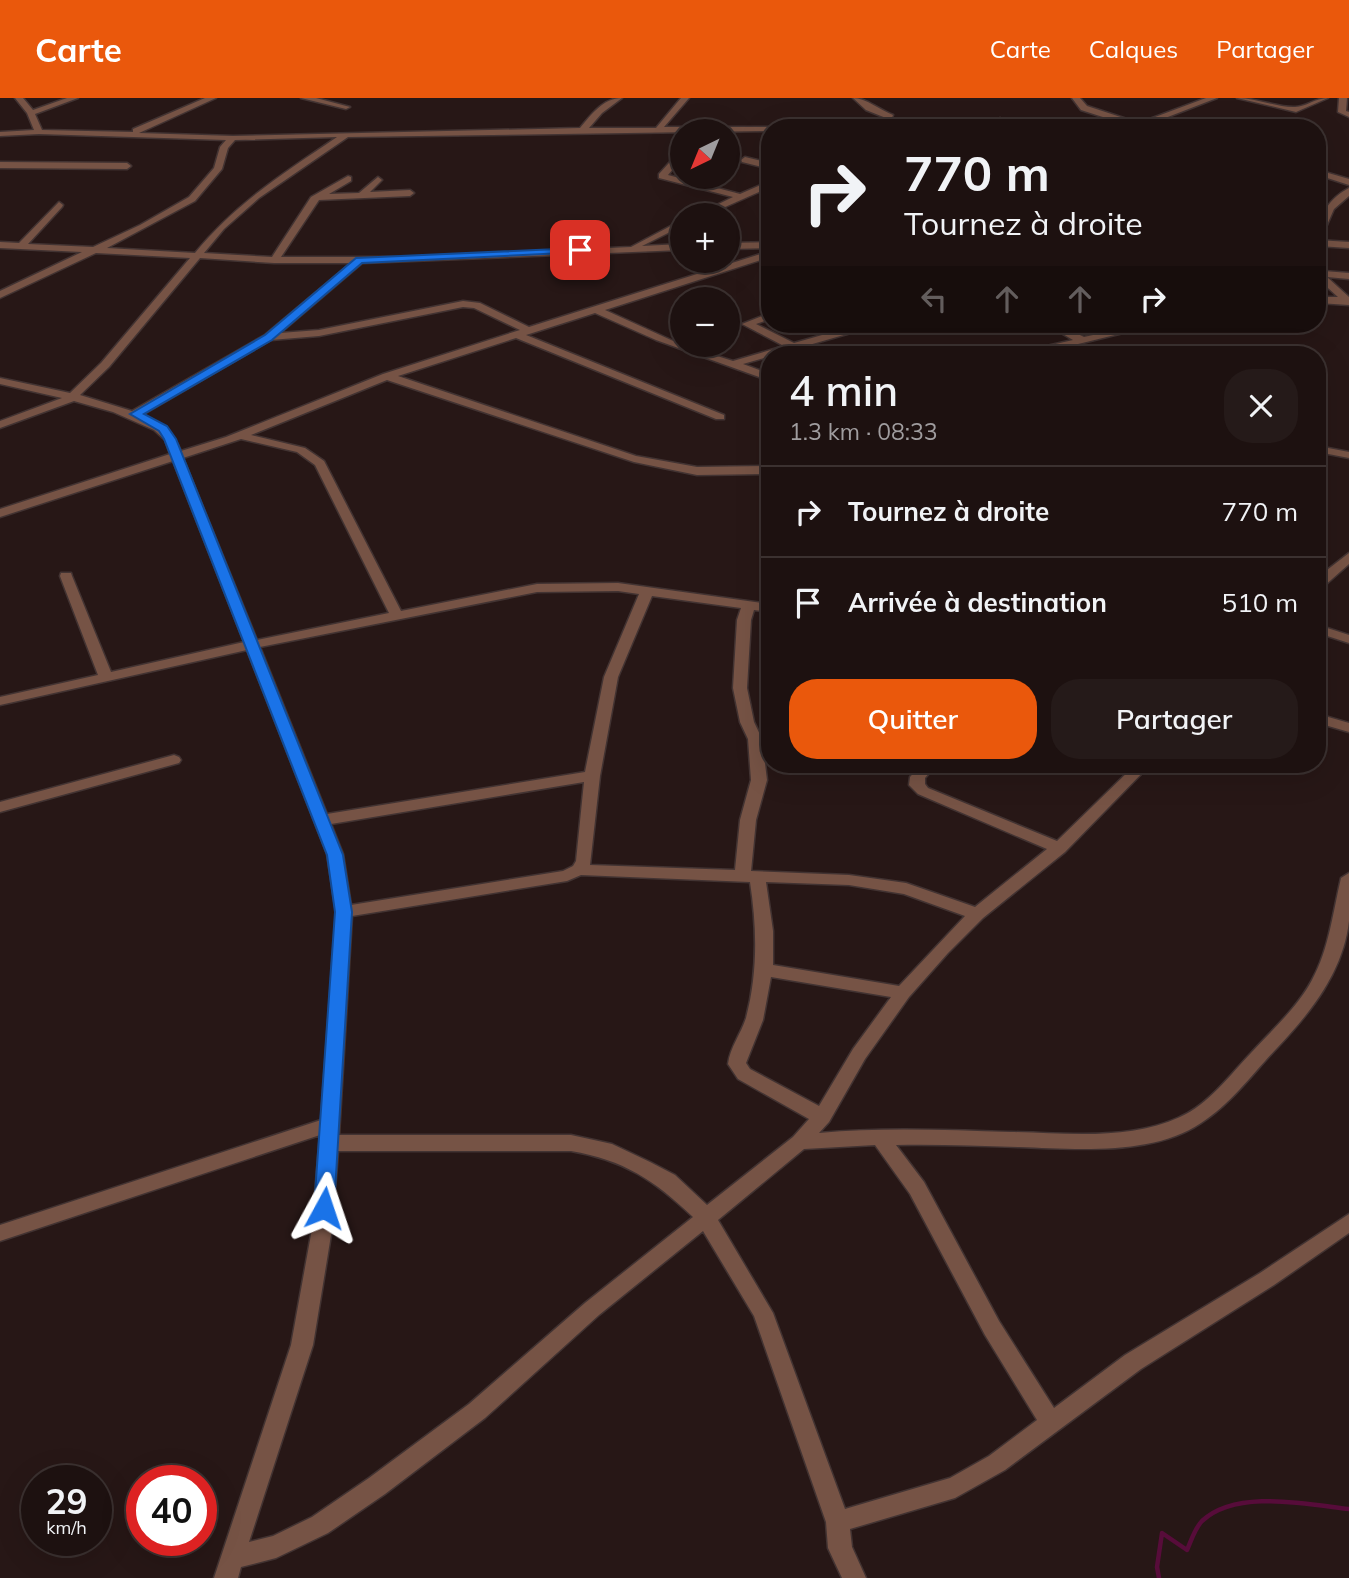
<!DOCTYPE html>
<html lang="fr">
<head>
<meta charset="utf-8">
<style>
  :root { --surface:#1d1110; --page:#251a19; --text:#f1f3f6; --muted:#a09d9f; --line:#3b3130; --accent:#ea580c }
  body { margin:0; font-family:Mulish,sans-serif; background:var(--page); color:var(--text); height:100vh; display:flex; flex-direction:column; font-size:26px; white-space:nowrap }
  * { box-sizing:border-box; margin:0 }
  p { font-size:23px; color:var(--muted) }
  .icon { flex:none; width:38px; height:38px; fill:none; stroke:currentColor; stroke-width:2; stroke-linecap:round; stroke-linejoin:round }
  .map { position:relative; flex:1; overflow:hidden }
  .panel { position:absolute; left:761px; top:248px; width:565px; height:427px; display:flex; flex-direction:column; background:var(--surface); border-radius:28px; box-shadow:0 7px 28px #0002,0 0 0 2px var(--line) }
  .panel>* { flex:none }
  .hud { position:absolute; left:761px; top:21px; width:565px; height:214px; border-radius:28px; box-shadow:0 7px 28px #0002,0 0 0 2px var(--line); background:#1d1110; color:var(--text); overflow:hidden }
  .needle { width:46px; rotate:223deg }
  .fabs { position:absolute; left:670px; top:21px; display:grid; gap:14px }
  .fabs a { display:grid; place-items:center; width:70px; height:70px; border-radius:50%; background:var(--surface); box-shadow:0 7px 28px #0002,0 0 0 2px var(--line); font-size:35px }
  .speed { position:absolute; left:21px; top:1367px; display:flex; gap:14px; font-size:35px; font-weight:700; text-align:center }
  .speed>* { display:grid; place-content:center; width:91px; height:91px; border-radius:50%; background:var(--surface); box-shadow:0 7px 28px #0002,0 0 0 2px var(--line); line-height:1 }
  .speed small { font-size:18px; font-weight:400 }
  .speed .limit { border:10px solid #d22; background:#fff; color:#111 }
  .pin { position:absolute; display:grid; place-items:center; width:60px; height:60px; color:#fff; margin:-30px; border-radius:14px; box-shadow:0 4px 10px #0006 }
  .me { position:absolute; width:77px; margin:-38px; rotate:5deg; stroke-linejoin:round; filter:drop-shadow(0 0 5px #0008) }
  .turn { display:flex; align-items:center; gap:24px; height:147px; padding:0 28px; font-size:32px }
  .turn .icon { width:91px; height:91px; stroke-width:2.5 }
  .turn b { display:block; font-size:49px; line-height:60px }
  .lanes { display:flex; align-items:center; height:66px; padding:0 28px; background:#0003; justify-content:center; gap:35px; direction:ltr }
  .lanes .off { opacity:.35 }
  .round { display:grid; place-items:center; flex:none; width:74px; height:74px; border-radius:28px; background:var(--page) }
  .headline { display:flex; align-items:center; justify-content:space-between; height:119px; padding:0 28px }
  h1 { font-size:42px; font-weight:600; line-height:52px }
  .action { display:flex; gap:14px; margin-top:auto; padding:14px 28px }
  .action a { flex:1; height:80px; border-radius:28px; background:var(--accent); color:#fff; font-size:28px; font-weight:600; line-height:80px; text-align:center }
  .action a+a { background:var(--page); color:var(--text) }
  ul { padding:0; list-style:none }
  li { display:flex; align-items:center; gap:21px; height:91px; padding:0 28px; border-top:2px solid var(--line) }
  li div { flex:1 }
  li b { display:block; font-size:26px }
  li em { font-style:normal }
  header { display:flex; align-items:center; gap:42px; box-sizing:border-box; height:98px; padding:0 35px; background:var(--accent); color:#fff }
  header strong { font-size:33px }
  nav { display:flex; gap:38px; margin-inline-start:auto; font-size:24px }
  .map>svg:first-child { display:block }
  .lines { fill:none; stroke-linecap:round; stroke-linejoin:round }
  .stream { stroke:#570c3a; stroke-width:4.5 }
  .minor-casing { stroke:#423332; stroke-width:3 }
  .minor { fill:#765345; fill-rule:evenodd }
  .route { fill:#1a73e8; stroke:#114b97; stroke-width:2 }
</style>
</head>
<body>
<header>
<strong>Carte</strong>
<nav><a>Carte</a><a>Calques</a><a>Partager</a></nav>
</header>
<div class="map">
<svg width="1349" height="1480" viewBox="0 0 1349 1480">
  <rect width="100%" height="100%" fill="#271716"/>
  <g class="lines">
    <path class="stream" d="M1159,1480L1157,1469L1162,1435L1187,1452C1191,1443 1195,1430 1202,1423C1236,1391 1306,1406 1349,1411"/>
    <defs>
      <g id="minor">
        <path d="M15,0H23L33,12L67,0H78L35,16L42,32L133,34V31L205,0H216L139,35L233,38L580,30C591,17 603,0 622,0L602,15L589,30H656L681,0H689L664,29H773L770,30V33L348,39L259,100L224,131L204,155L272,159L311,99L348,78L351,79V83L329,96L359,95L378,79L382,82L370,94L410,92L414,95L410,98L319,102L281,159H405L631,149L682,122V128L642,148L682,146V152L362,165L280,235L319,232L463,203L480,205L529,229L770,153V159L605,212L682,247L733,263L784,248L742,226L770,215V221L756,226L794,245L861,226H876L875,228L743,266L770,276V283L656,242L595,215L526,237L724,317V321H716L516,240L398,278L636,358L697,369L770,368V376L697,377L634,364L387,282L251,337L305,350L324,363L401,513L537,486L618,485L770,506V514L754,512L751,522L747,590L754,624L762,641L767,682L756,722L751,773L849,777L906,785L975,809L1047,751L918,696L909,687L910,679L921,667H936L925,680V686L928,690L1057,743L1135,667H1150L1065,754L983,820L948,855L909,899L865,961L829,1024L819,1035C883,1029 947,1032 1011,1034C1066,1035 1128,1043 1180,1019C1208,1007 1230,977 1251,955C1272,932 1297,910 1312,882C1329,851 1333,814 1341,780L1349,775C1349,790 1349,807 1349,823C1343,874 1311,914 1277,950C1253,975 1231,1006 1201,1025C1153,1058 1075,1051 1019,1049C978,1048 937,1046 896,1047L924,1084L999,1223L1054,1310L1125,1257L1260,1175L1349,1116V1135L1274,1187L1141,1271L1005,1372L955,1400L850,1431L852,1449L866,1480H842L828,1450L826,1424L754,1218L703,1133L599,1217L485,1320L385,1396L328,1435L276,1460L241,1469L238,1480H214L291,1247L312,1131L320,1037L0,1143V1127L321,1022L336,814L327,756L247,552L0,607V599L98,577L60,478L61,475H71L72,478L111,574L244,544L173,363L0,419V411L170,356L165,342L154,332L113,314L74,303L0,330V323L62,300L0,286V280L70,295L101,265L190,160L96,155L0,200V193L82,154L0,150V144L19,145L59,104L63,107L62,109L28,146L93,149L140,127L189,99L214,70L220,49L226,42L39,36L0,38V34L34,32L27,15ZM337,39C284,75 236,105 195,155L107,150L195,103L222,71L228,50L235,42ZM200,160L274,165H351L265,237L132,313L80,297L109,269ZM463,209L474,210L520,232L383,276L226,339L181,353C173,334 160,325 142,317L271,242L319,238ZM241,341L297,354L315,367L389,515L257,542L183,360ZM618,493L639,496L604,579L585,674L327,716L260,549L537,494ZM652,498L741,510L737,522L733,590L740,624L748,641L751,682L740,722L735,772L590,767L600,678L618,579ZM584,684L576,763L573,768L563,773L351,807L343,756L331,726ZM581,777L750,784C757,830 758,874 746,920C741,936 730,949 728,966L738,981L809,1021L793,1039L707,1107L675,1077L650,1064L612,1046L571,1037H339L352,818L567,783ZM766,784L849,787L904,796L965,818L899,888L773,867V833ZM771,879L891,899L853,951L819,1008L750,971L746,965L763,922ZM875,1047L910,1096L985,1237L1037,1322L989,1358L950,1380L845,1411L773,1215L718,1122L804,1051ZM338,1053H571C624,1062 654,1082 693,1119L585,1205L469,1306L369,1380L312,1419L273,1438L249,1444L313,1247L332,1131Z"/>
        <polygon points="301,0 316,0 350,9 346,11"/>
        <path d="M853,0C866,0 880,12 893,17L888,30H880L886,20L866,12Z"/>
        <polygon points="1072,0 1080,0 1087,8 1139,25 1206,0 1217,0 1147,27 1148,30 1128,30 1131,28 1081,12"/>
        <path d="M1237,0C1256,0 1279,10 1295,9C1306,9 1315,0 1328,0L1296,14Z"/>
        <polygon points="1339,0 1347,0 1346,13 1349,14 1349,19 1338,14"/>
        <polygon points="1000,20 1003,24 989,30 978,30"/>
        <polygon points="678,55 682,55 682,60 668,77 740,96 770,83 770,89 707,117 696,117 733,99 659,80 659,76"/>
        <polygon points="745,59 770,65 770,71 742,64 741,62"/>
        <polygon points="0,64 127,65 131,68 127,71 0,70"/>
        <polygon points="1318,72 1349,81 1349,87 1318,77"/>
        <path d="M1349,90V98L1334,111L1323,136L1318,139C1318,117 1330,100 1349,90Z"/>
        <polygon points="1318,142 1349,144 1349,150 1318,148"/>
        <polygon points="770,144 770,150 728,151 728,145"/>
        <polygon points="1318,166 1321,167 1324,173 1349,175 1349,181 1327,179 1349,199 1349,207 1318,205 1318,199 1338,199 1318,181"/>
        <polygon points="1046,226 1058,226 1084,239 1143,226 1160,226 1033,257 1015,257 1016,255 1073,242"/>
        <polygon points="1318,348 1349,354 1349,360 1318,354"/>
        <polygon points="1349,455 1349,466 1323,489 1318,490 1318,479"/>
        <polygon points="1318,527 1349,537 1349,545 1318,535"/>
        <polygon points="1318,616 1349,625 1349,634 1318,625"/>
        <polygon points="174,657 179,659 181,662 179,665 0,714 0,704"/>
      </g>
    </defs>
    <use href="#minor" class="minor-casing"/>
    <use href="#minor" class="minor"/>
  </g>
  <polygon class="route" points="580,150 584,154 362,165 272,242 144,316 167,328 176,341 343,757 352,814 334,1110 331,1115 317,1115 314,1110 335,814 327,757 164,341 159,333 130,316 265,237 356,160"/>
</svg>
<div class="fabs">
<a><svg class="needle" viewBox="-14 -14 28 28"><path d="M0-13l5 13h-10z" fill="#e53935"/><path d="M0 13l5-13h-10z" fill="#a09d9f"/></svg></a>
<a>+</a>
<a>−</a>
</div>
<div class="speed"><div>29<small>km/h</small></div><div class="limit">40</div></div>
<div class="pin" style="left:580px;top:152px;background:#d93025"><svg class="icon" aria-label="arrive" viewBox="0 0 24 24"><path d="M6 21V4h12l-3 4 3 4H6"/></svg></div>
<svg class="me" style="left:324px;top:1110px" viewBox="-20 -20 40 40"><path d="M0-17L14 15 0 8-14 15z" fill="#1a73e8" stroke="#fff" stroke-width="4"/></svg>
<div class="hud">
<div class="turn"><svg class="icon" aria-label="right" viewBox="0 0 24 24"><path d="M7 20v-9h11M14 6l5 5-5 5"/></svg><div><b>770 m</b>Tournez à droite</div></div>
<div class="lanes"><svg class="icon off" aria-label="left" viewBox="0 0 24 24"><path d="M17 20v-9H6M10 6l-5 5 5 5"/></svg><svg class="icon off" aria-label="ahead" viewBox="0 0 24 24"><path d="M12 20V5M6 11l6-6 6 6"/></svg><svg class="icon off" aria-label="ahead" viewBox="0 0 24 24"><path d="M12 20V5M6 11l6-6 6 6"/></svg><svg class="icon" aria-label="right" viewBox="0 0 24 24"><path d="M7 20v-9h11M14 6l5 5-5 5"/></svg></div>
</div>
<section class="panel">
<div class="headline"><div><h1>4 min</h1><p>1.3 km · 08:33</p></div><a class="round"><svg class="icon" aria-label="close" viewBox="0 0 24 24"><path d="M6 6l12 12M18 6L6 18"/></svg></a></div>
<ul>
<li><svg class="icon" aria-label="right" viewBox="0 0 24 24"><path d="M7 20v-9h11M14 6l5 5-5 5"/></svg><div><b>Tournez à droite</b></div><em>770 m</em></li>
<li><svg class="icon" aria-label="arrive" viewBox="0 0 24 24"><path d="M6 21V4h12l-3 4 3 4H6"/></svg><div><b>Arrivée à destination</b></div><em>510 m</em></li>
</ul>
<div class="action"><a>Quitter</a><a>Partager</a></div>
</section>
</div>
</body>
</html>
